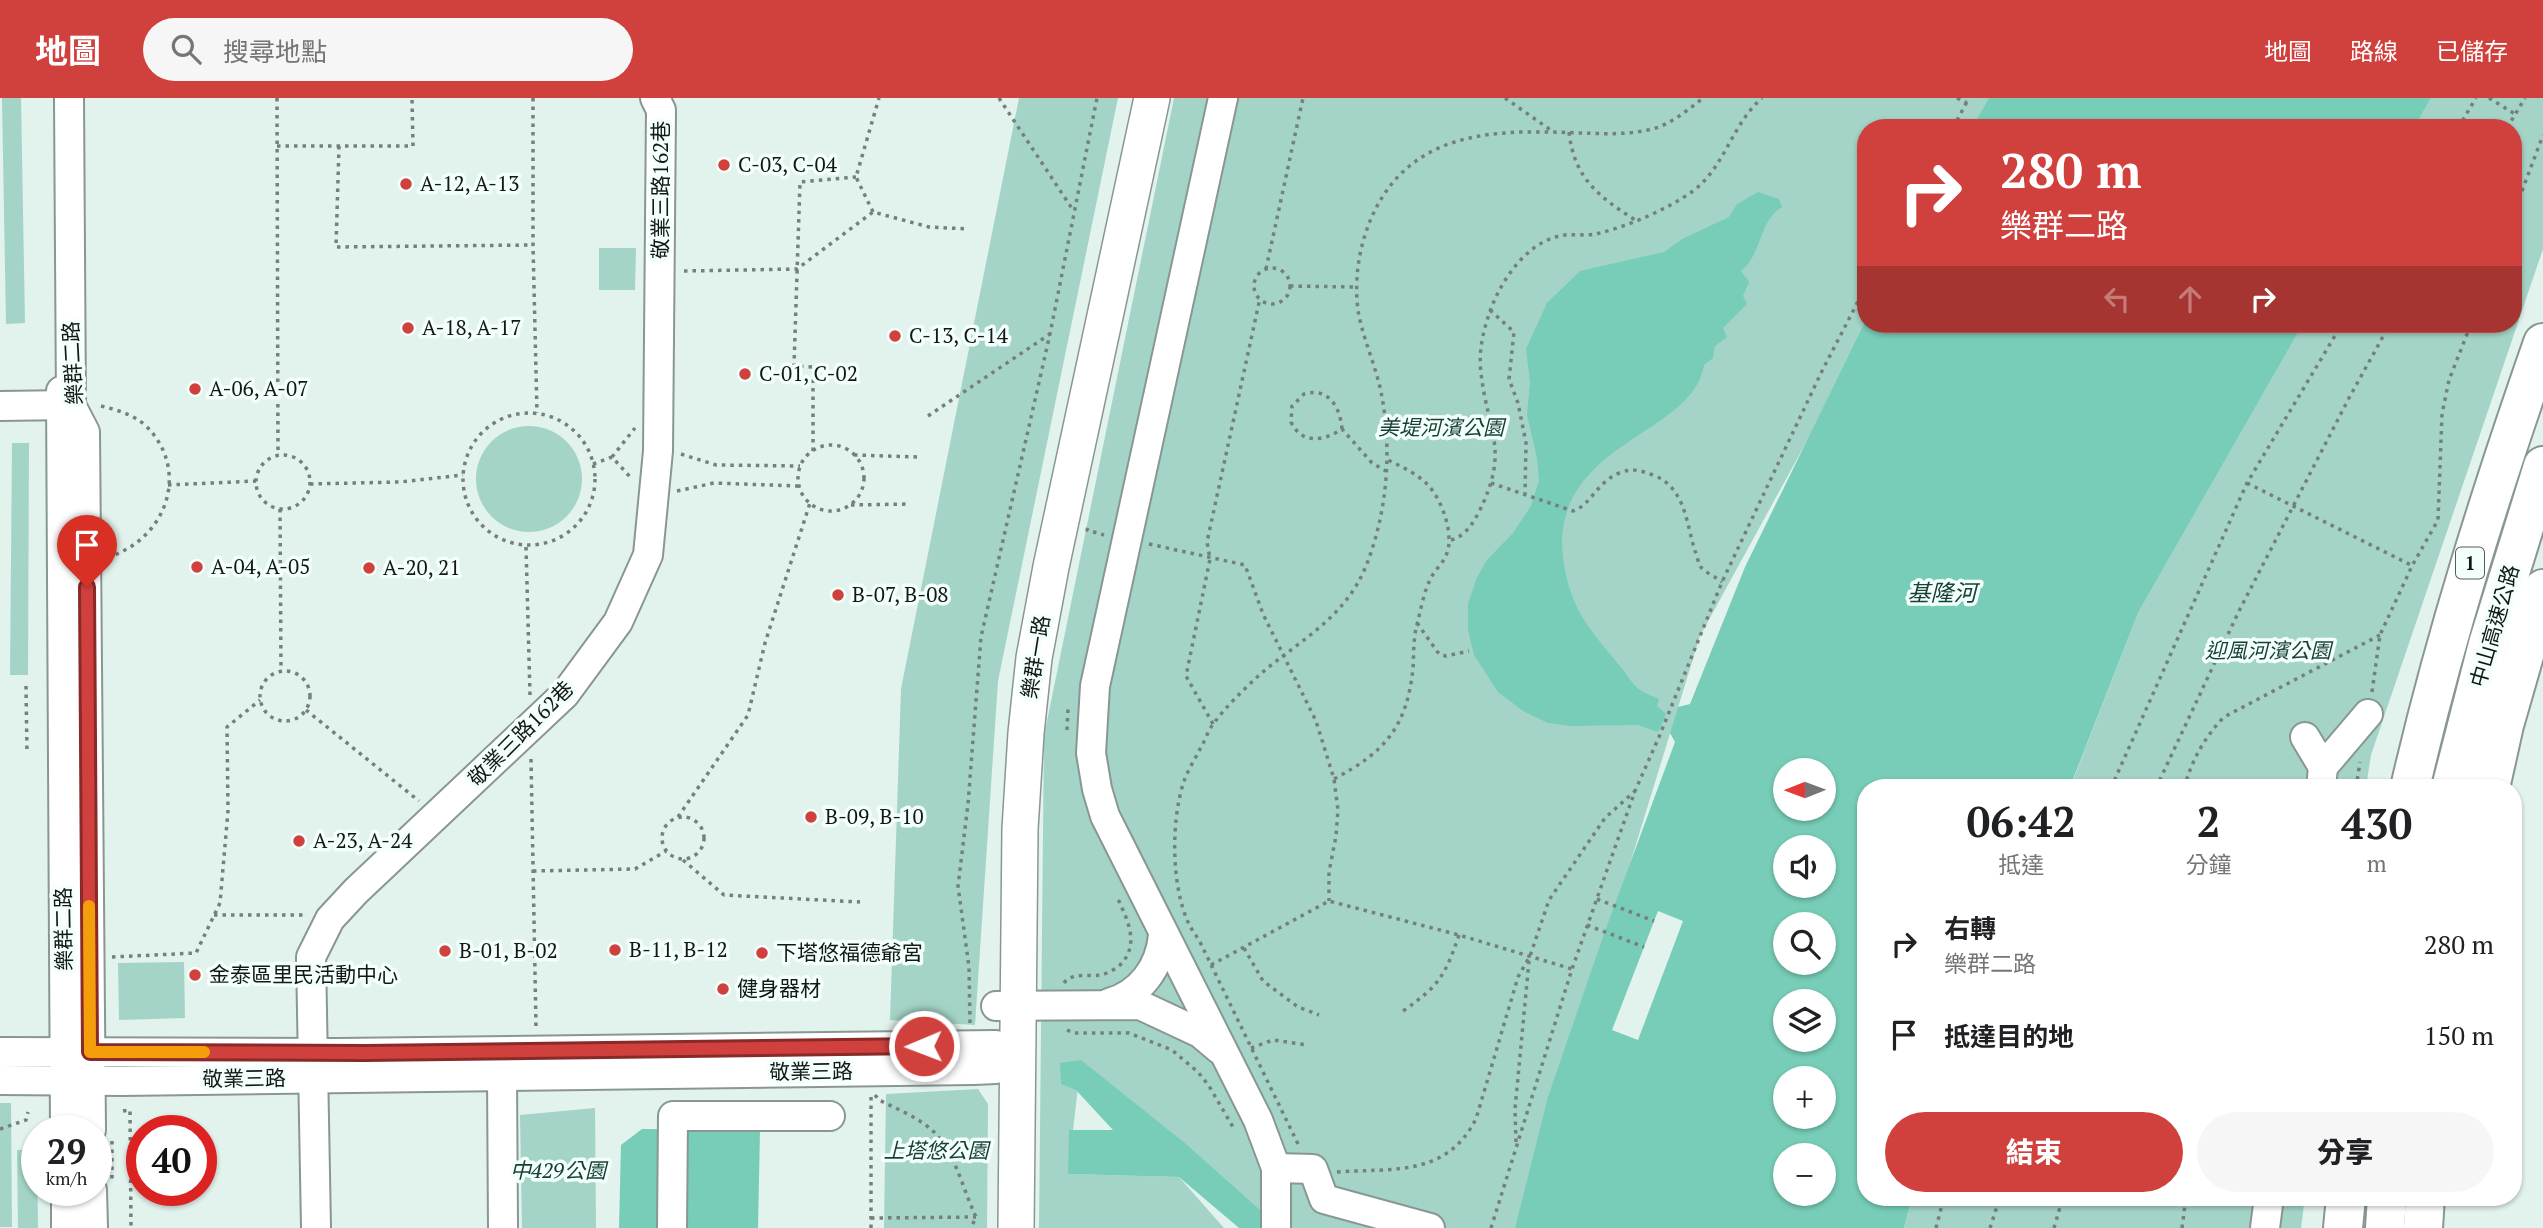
<!DOCTYPE html>
<html lang="zh-TW">
<head>
<meta charset="utf-8">
<style>
  :root { --surface:#fff; --page:#f6f6f6; --text:#202124; --muted:#757577; --accent:#d0413e }
  body { margin:0; font-family:"PT Serif","Noto Sans TC",serif; background:var(--page); color:var(--text); height:100vh; display:flex; flex-direction:column; font-size:26px; white-space:nowrap }
  * { box-sizing:border-box; margin:0 }
  p { font-size:23px; color:var(--muted) }
  .icon { flex:none; width:38px; height:38px; fill:none; stroke:currentColor; stroke-width:2; stroke-linecap:round; stroke-linejoin:round }
  .map { position:relative; flex:1; overflow:hidden }
  .side { position:absolute; left:1857px; top:681px; width:665px; height:427px; display:flex; flex-direction:column; background:var(--surface); border-radius:28px; box-shadow:0 2px 5px #0004 }
  .side>* { flex:none }
  .hud { position:absolute; left:1857px; top:21px; width:665px; height:214px; border-radius:28px; box-shadow:0 2px 5px #0004; background:#d0413e; color:#fff; overflow:hidden }
  .needle { width:46px; rotate:269deg }
  .tools { position:absolute; left:1773px; top:660px; display:grid; gap:14px }
  .tools a { display:grid; place-items:center; width:63px; height:63px; border-radius:50%; background:var(--surface); box-shadow:0 2px 5px #0004; font-size:35px }
  .speed { position:absolute; left:21px; top:1017px; display:flex; gap:14px; font-size:35px; font-weight:700; text-align:center }
  .speed>* { display:grid; place-content:center; width:91px; height:91px; border-radius:50%; background:var(--surface); box-shadow:0 2px 5px #0004; line-height:1 }
  .speed small { font-size:18px; font-weight:400 }
  .speed .limit { border:10px solid #d22; background:#fff; color:#111 }
  .pin { position:absolute; display:grid; place-items:center; width:60px; height:60px; color:#fff; margin:-72px -30px; border-radius:50% 50% 50% 0; rotate:-45deg; box-shadow:0 0 7px #0007 }
  .pin .icon { rotate:45deg }
  .me { position:absolute; width:77px; margin:-38px; rotate:269deg; stroke-linejoin:round; filter:drop-shadow(0 0 5px #0008) }
  .turn { display:flex; align-items:center; gap:24px; height:147px; padding:0 28px; font-size:32px }
  .turn .icon { width:91px; height:91px; stroke-width:2.5 }
  .turn b { display:block; font-size:49px; line-height:60px }
  .lanes { display:flex; align-items:center; height:66px; padding:0 28px; background:#0003; justify-content:center; gap:35px; direction:ltr }
  .lanes .off { opacity:.35 }
  .eta { display:flex; justify-content:space-evenly; align-items:center; height:119px; text-align:center }
  .eta b { font-size:42px; font-weight:800; line-height:49px }
  .action { display:flex; gap:14px; margin-top:auto; padding:14px 28px }
  .action a { flex:1; height:80px; border-radius:42px; background:var(--accent); color:#fff; font-size:28px; font-weight:800; line-height:80px; text-align:center }
  .action a+a { background:var(--page); color:var(--text) }
  ul { padding:0; list-style:none }
  li { display:flex; align-items:center; gap:21px; height:91px; padding:0 28px }
  li div { flex:1 }
  li b { display:block; font-size:26px }
  li em { font-style:normal }
  header { display:flex; align-items:center; gap:42px; box-sizing:border-box; height:98px; padding:0 35px; background:var(--accent); color:#fff }
  header strong { font-size:33px }
  nav { display:flex; gap:38px; margin-inline-start:auto; font-size:24px }
  .search { width:490px; height:63px; background:var(--page); display:flex; align-items:center; gap:18px; box-sizing:border-box; padding:0 24px; border-radius:38px; color:var(--muted); font-size:26px }
  .map>svg:first-child { display:block }
  .green { fill:#a4d4c7 }
  .water { fill:#77cdb7; fill-rule:evenodd }
  .pier { fill:#e2f2ed }
  .lines { fill:none; stroke-linecap:round; stroke-linejoin:round }
  .minor-casing { stroke:#899793; stroke-width:32 }
  .major-casing { stroke:#899793; stroke-width:38 }
  .highway-casing { stroke:#899793; stroke-width:42 }
  .path { stroke:#75807d; stroke-width:3.5; stroke-dasharray:3.5 5; stroke-linecap:butt }
  .minor { stroke:#fff; stroke-width:28 }
  .major { stroke:#fff; stroke-width:35 }
  .highway { stroke:#fff; stroke-width:38 }
  .route-casing { stroke:#872a28; stroke-width:18 }
  .route { stroke:#d0413e; stroke-width:12 }
  .slow { stroke:#f59e0b; stroke-width:12 }
  .poi-dot { fill:#d0413e; stroke:#f2fffb; stroke-width:2.5 }
  .labels { text-anchor:middle; stroke-width:7; stroke-linejoin:round; paint-order:stroke }
  .shield { fill:#f2fffb; stroke:#565d5b; stroke-width:2 }
  .shield-label { font-size:19px; font-weight:bold; fill:#131817 }
  .poi-label { font-size:21px; fill:#131817; stroke:#f2fffb; text-anchor:start }
  .street-label { font-size:21px; fill:#131817; stroke:#f2fffb }
  .park-label { font-size:21px; font-style:italic; fill:#163e35; stroke:#f2fffb }
  .water-label { font-size:23px; font-style:italic; fill:#184036; stroke:#f2fffb }
</style>
</head>
<body>
<header>
<strong>地圖</strong>
<div class="search"><svg class="icon" aria-label="search" viewBox="0 0 24 24"><circle cx="10" cy="10" r="6"/><path d="M15 15l6 6"/></svg>搜尋地點</div>
<nav><a>地圖</a><a>路線</a><a>已儲存</a></nav>
</header>
<div class="map">
<svg width="2543" height="1130" viewBox="0 0 2543 1130">
  <rect width="100%" height="100%" fill="#e2f2ed"/>
  <g class="green">
    <polygon points="2,0 21,0 25,225 6,226"/>
    <polygon points="1019,0 1118,0 998,583 975,927 890,922 901,591"/>
    <polygon points="1174,0 1995,0 1979,30 1866,30 1866,226 1871,226 1700,538 1518,1130 1281,1130 1081,963 1068,1076 1179,1079 1224,1130 1039,1130 1044,638"/>
    <polygon points="2431,0 2543,0 2543,151 2371,657 2366,689 2070,690 2138,515 2303,226 2513,226 2513,30 2414,30"/>
    <polygon points="599,150 636,150 635,192 599,192"/>
    <circle cx="529" cy="381" r="53"/>
    <polygon points="12,345 29,345 28,577 10,577"/>
    <polygon points="184,864 185,920 119,922 118,865"/>
    <polygon points="978,991 988,1006 987,1130 884,1130 886,996"/>
    <polygon points="0,1005 11,1005 12,1129 0,1129"/>
    <polygon points="595,1010 596,1130 522,1130 520,1017"/>
    <polygon points="17,1052 37,1052 38,1130 18,1130"/>
    <polygon points="1912,1099 2305,1099 2301,1130 1904,1130"/>
  </g>
  <g class="water">
    <polygon points="1989,0 2431,0 2414,30 1972,30"/>
    <path d="M1758,94L1779,101L1782,109C1758,124 1763,155 1741,173L1749,184L1743,198L1747,206L1723,230L1727,239L1715,248L1713,260L1704,267C1693,336 1562,343 1562,446C1563,471 1569,495 1581,517C1593,537 1608,553 1623,572C1628,578 1633,587 1640,592C1646,596 1653,598 1659,601L1657,608L1666,616L1658,634L1638,627L1570,628L1548,625L1523,613L1498,594L1474,557L1468,532V506L1476,482L1486,463L1513,435L1531,408L1539,382L1537,360L1527,317L1530,285L1526,251L1547,205L1580,173L1664,154L1682,141L1729,119L1737,106Z"/>
    <path d="M1865,224L2303,226L2138,515L2070,689L1866,690V1099H1912L1904,1130H1515L1548,999L1605,833L1675,644L1670,635L1678,609L1690,606L1745,469ZM1785,672H1824V710H1785ZM1785,749H1824V788H1785ZM1785,826H1824V864H1785ZM1785,903H1824V942H1785ZM1785,980H1824V1018H1785ZM1785,1057H1824V1096H1785Z"/>
    <polygon points="1081,962 1186,1046 1280,1130 1239,1130 1179,1079 1068,1076 1069,1032 1113,1032 1076,992 1061,986 1060,965"/>
    <polygon points="642,1031 760,1032 758,1130 619,1130 621,1047"/>
  </g>
  <polygon class="pier" points="1658,813 1683,823 1638,942 1612,932"/>
  <g class="lines">
    <defs>
      <g id="minor">
        <polyline points="69,0 71,307 85,334 91,1032"/>
        <polyline points="1223,0 1095,588 1091,655 1097,691 1105,718 1258,1022 1276,1070 1276,1130"/>
        <polyline points="61,293 65,1032"/>
        <polyline points="0,308 71,307"/>
        <polyline points="2305,639 2323,669"/>
        <polyline points="2321,690 2323,669 2368,616"/>
        <path d="M1109,905C1141,896 1160,869 1163,837"/>
        <polyline points="996,908 1140,907 1200,935 1219,951"/>
        <polyline points="0,954 338,955 996,947 1017,959"/>
        <polyline points="502,978 503,1130"/>
        <polyline points="0,982 122,983 974,972 996,971 1017,959"/>
        <polyline points="1276,1070 1313,1071 1324,1101 1430,1130"/>
        <polyline points="66,1092 66,1130"/>
        <polyline points="92,1092 93,1130"/>
        <polyline points="316,1130 311,859 330,821 356,793 565,596 618,524 648,457 658,353 661,12 655,0"/>
        <polyline points="672,1130 673,1018 830,1018"/>
        <polyline points="2265,1130 2269,1099"/>
      </g>
      <polyline id="major" points="1016,1130 1020,731 1026,635 1034,560 1051,469 1152,0"/>
      <g id="highway">
        <path d="M2410,690C2445,538 2492,391 2543,245"/>
        <polyline points="2451,690 2488,546 2543,368"/>
        <polyline points="2490,690 2504,627 2543,491"/>
        <polyline points="2343,1130 2346,1099"/>
        <polyline points="2385,1130 2387,1099"/>
        <polyline points="2423,1130 2425,1099"/>
      </g>
    </defs>
    <use href="#minor" class="minor-casing"/>
    <use href="#major" class="major-casing"/>
    <use href="#highway" class="highway-casing"/>
    <g class="path">
      <polyline points="277,0 278,357"/>
      <polyline points="533,0 533,147 537,315"/>
      <polyline points="999,0 1073,112"/>
      <polyline points="1505,0 1552,33"/>
      <polyline points="1957,0 1967,5"/>
      <polyline points="2489,0 2515,16"/>
      <polyline points="1953,30 1969,0"/>
      <polyline points="2458,30 2476,0"/>
      <polyline points="2507,30 2525,0"/>
      <path d="M1569,34C1574,80 1598,98 1635,122"/>
      <polyline points="277,48 413,48 412,0"/>
      <polyline points="339,48 336,149 533,147"/>
      <polyline points="873,114 856,79 879,0"/>
      <polyline points="2513,117 2543,37"/>
      <circle cx="1272" cy="188" r="18"/>
      <polyline points="1266,171 1303,0"/>
      <polyline points="684,173 797,171 873,114 929,129 969,131"/>
      <polyline points="1290,188 1357,189"/>
      <polyline points="1490,212 1514,234 1509,281 1518,305 1526,345 1525,395"/>
      <path d="M101,308C117,312 132,316 145,327C192,372 166,442 108,459"/>
      <circle cx="529" cy="381" r="66"/>
      <polyline points="928,318 1050,236"/>
      <path d="M1342,331C1340,309 1329,289 1304,296L1292,308L1291,324C1302,347 1324,343 1342,331L1372,365L1386,373"/>
      <circle cx="831" cy="380" r="33"/>
      <polyline points="813,353 813,269 794,268 800,84 856,79"/>
      <polyline points="681,356 716,367 800,368"/>
      <circle cx="283" cy="384" r="27"/>
      <polyline points="854,357 919,359"/>
      <polyline points="612,359 635,330"/>
      <polyline points="593,366 612,359 632,381"/>
      <path d="M1491,385L1573,413C1592,407 1597,382 1622,374C1633,370 1642,373 1653,377C1685,389 1686,424 1695,453C1697,457 1698,464 1700,468C1704,474 1716,479 1722,484"/>
      <polyline points="2247,385 2411,467"/>
      <polyline points="310,386 400,384 463,377"/>
      <polyline points="168,387 256,383"/>
      <polyline points="677,393 714,385 798,388"/>
      <polyline points="851,407 910,406"/>
      <polyline points="280,411 281,572"/>
      <polyline points="1088,430 1087,432 1104,437"/>
      <path d="M1451,442C1465,438 1472,427 1479,414C1510,351 1488,336 1481,275C1478,252 1484,229 1492,208C1504,178 1530,141 1565,137C1575,136 1586,138 1596,136C1629,128 1666,112 1693,93C1725,69 1732,26 1762,0"/>
      <polyline points="1149,446 1245,467 1263,516 1316,623 1334,681 1338,712 1336,738 1329,774 1329,803"/>
      <polyline points="526,449 530,597"/>
      <polyline points="1417,525 1439,556 1446,558 1469,553"/>
      <circle cx="285" cy="598" r="25"/>
      <polyline points="26,588 27,656"/>
      <polyline points="2372,594 2380,537 2412,468 2438,422 2442,316 2449,282 2471,226"/>
      <polyline points="306,612 419,703"/>
      <polyline points="1213,626 1186,578 1210,461 1207,444 1260,200"/>
      <polyline points="1067,632 1068,611"/>
      <polyline points="531,661 536,929"/>
      <path d="M1334,681C1385,654 1407,629 1413,570C1414,554 1413,538 1418,523C1421,510 1424,494 1430,482C1434,472 1444,465 1447,455C1454,436 1442,401 1427,386C1416,375 1400,368 1386,361"/>
      <polyline points="2111,690 2247,385 2342,226"/>
      <polyline points="2156,690 2238,515 2349,300 2390,226"/>
      <path d="M2184,690C2192,662 2204,640 2224,619L2380,537"/>
      <polyline points="2356,690 2360,664"/>
      <circle cx="683" cy="740" r="21"/>
      <polyline points="678,719 748,617 765,545 810,405"/>
      <polyline points="683,762 724,797 860,804"/>
      <polyline points="533,773 635,771 666,753"/>
      <polyline points="1597,801 1654,823"/>
      <polyline points="214,817 307,817"/>
      <polyline points="1587,827 1644,849"/>
      <polyline points="1244,850 1263,883 1298,909 1319,917"/>
      <polyline points="112,859 196,855 220,805 228,713 227,629 260,602"/>
      <polyline points="1211,867 1329,803 1459,837 1572,871"/>
      <path d="M1064,885C1072,874 1088,879 1100,877C1107,876 1115,871 1120,867C1140,847 1128,823 1118,801"/>
      <path d="M1403,913C1439,888 1445,878 1459,837"/>
      <polyline points="970,925 969,869 958,788 968,706 981,539 1050,236 1097,0"/>
      <polyline points="1067,932 1074,935 1129,935 1172,952 1198,974 1209,988 1233,1029"/>
      <polyline points="1251,950 1273,942 1308,947"/>
      <path d="M875,997L879,1002C897,1011 920,1020 935,1035C956,1057 963,1092 976,1119L971,1130"/>
      <polyline points="123,1013 130,1012 131,1130"/>
      <polyline points="0,1031 26,1022 28,1014"/>
      <polyline points="112,1043 112,1081"/>
      <polyline points="1516,1044 1515,1011 1529,863"/>
      <path d="M1298,1046L1200,844C1196,837 1191,831 1188,824C1171,786 1171,722 1184,683C1188,672 1195,661 1200,651C1205,643 1208,632 1214,625C1225,610 1241,594 1255,581C1294,545 1344,523 1366,468C1387,415 1392,355 1382,299C1377,271 1365,246 1359,218C1350,168 1367,105 1406,71C1453,29 1523,33 1582,35C1607,36 1634,37 1659,29C1676,22 1689,11 1703,0"/>
      <path d="M1337,1074C1394,1070 1446,1079 1476,1021L1518,879L1530,858L1549,802L1605,720L1635,693"/>
      <polyline points="871,1120 976,1119"/>
      <polyline points="871,1130 871,996"/>
      <polyline points="1491,1130 1572,871 1635,693 1659,639 1722,484 1822,273 1866,188"/>
      <polyline points="1936,1130 1944,1099"/>
      <polyline points="1990,1130 2000,1099"/>
      <polyline points="2054,1130 2063,1099"/>
      <polyline points="2182,1130 2186,1099"/>
    </g>
    <use href="#minor" class="minor"/>
    <use href="#major" class="major"/>
    <use href="#highway" class="highway"/>
  </g>
  <g class="lines">
    <defs>
      <polyline id="route" points="87,489 90,954 365,955 924,948"/>
    </defs>
    <use href="#route" class="route-casing"/>
    <use href="#route" class="route"/>
    <polyline class="slow" points="89,808 90,954 204,954"/>
  </g>
  <g class="poi-dot">
    <circle cx="724" cy="67" r="7"/>
    <circle cx="406" cy="86" r="7"/>
    <circle cx="408" cy="230" r="7"/>
    <circle cx="895" cy="238" r="7"/>
    <circle cx="745" cy="276" r="7"/>
    <circle cx="195" cy="291" r="7"/>
    <circle cx="197" cy="469" r="7"/>
    <circle cx="369" cy="470" r="7"/>
    <circle cx="838" cy="497" r="7"/>
    <circle cx="811" cy="719" r="7"/>
    <circle cx="299" cy="743" r="7"/>
    <circle cx="615" cy="852" r="7"/>
    <circle cx="445" cy="853" r="7"/>
    <circle cx="762" cy="855" r="7"/>
    <circle cx="195" cy="877" r="7"/>
    <circle cx="723" cy="891" r="7"/>
  </g>
  <g class="labels">
    <rect class="shield" x="2456" y="449.5" width="28" height="31" rx="5"/>
    <g class="shield-label">
      <text x="2470" y="472">1</text>
    </g>
    <g class="poi-label">
      <text x="738" y="74">C-03, C-04</text>
      <text x="420" y="93">A-12, A-13</text>
      <text x="422" y="237">A-18, A-17</text>
      <text x="909" y="245">C-13, C-14</text>
      <text x="759" y="283">C-01, C-02</text>
      <text x="209" y="298">A-06, A-07</text>
      <text x="211" y="476">A-04, A-05</text>
      <text x="383" y="477">A-20, 21</text>
      <text x="852" y="504">B-07, B-08</text>
      <text x="825" y="726">B-09, B-10</text>
      <text x="313" y="750">A-23, A-24</text>
      <text x="629" y="859">B-11, B-12</text>
      <text x="459" y="860">B-01, B-02</text>
      <text x="776" y="862">下塔悠福德爺宮</text>
      <text x="209" y="884">金泰區里民活動中心</text>
      <text x="737" y="898">健身器材</text>
    </g>
    <g class="street-label">
      <text transform="translate(661 92) rotate(-90)" y="7">敬業三路162巷</text>
      <text transform="translate(73 265) rotate(-93)" y="7">樂群二路</text>
      <text transform="translate(2495 528) rotate(-74)" y="7">中山高速公路</text>
      <text transform="translate(1036 559) rotate(-81)" y="7">樂群一路</text>
      <text transform="translate(521 636) rotate(-45)" y="7">敬業三路162巷</text>
      <text transform="translate(64 831) rotate(-91)" y="7">樂群二路</text>
      <text transform="translate(811 974) rotate(-1)" y="7">敬業三路</text>
      <text transform="translate(244 981) rotate(-1)" y="7">敬業三路</text>
    </g>
    <g class="park-label">
      <text x="1441" y="337">美堤河濱公園</text>
      <text x="2268" y="560">迎風河濱公園</text>
      <text x="936" y="1060">上塔悠公園</text>
      <text x="558" y="1080">中429公園</text>
    </g>
    <g class="water-label">
      <text x="1942" y="503">基隆河</text>
    </g>
  </g>
</svg>
<div class="tools">
<a><svg class="needle" viewBox="-14 -14 28 28"><path d="M0-13l5 13h-10z" fill="#e53935"/><path d="M0 13l5-13h-10z" fill="#757577"/></svg></a>
<a><svg class="icon" aria-label="sound" viewBox="0 0 24 24"><path d="M4 9h4l5-4v14l-5-4H4zM17 9q2 3 0 6"/></svg></a>
<a><svg class="icon" aria-label="search" viewBox="0 0 24 24"><circle cx="10" cy="10" r="6"/><path d="M15 15l6 6"/></svg></a>
<a><svg class="icon" aria-label="layers" viewBox="0 0 24 24"><path d="M12 4l9 5-9 5-9-5zM3 14l9 5 9-5"/></svg></a>
<a>+</a>
<a>−</a>
</div>
<div class="speed"><div>29<small>km/h</small></div><div class="limit">40</div></div>
<div class="pin" style="left:87px;top:489px;background:#d93025"><svg class="icon" aria-label="arrive" viewBox="0 0 24 24"><path d="M6 21V4h12l-3 4 3 4H6"/></svg></div>
<svg class="me" style="left:924px;top:948px" viewBox="-20 -20 40 40"><circle r="17" fill="#d0413e" stroke="#fff" stroke-width="3"/><path d="M0-11L8 9 0 5-8 9z" fill="#fff"/></svg>
<div class="hud">
<div class="turn"><svg class="icon" aria-label="right" viewBox="0 0 24 24"><path d="M7 20v-9h11M14 6l5 5-5 5"/></svg><div><b>280 m</b>樂群二路</div></div>
<div class="lanes"><svg class="icon off" aria-label="left" viewBox="0 0 24 24"><path d="M17 20v-9H6M10 6l-5 5 5 5"/></svg><svg class="icon off" aria-label="ahead" viewBox="0 0 24 24"><path d="M12 20V5M6 11l6-6 6 6"/></svg><svg class="icon" aria-label="right" viewBox="0 0 24 24"><path d="M7 20v-9h11M14 6l5 5-5 5"/></svg></div>
</div>
<section class="side">
<div class="eta">
<div><b>06:42</b><p>抵達</p></div>
<div><b>2</b><p>分鐘</p></div>
<div><b>430</b><p>m</p></div>
</div>
<ul>
<li><svg class="icon" aria-label="right" viewBox="0 0 24 24"><path d="M7 20v-9h11M14 6l5 5-5 5"/></svg><div><b>右轉</b><p>樂群二路</p></div><em>280 m</em></li>
<li><svg class="icon" aria-label="arrive" viewBox="0 0 24 24"><path d="M6 21V4h12l-3 4 3 4H6"/></svg><div><b>抵達目的地</b></div><em>150 m</em></li>
</ul>
<div class="action"><a>結束</a><a>分享</a></div>
</section>
</div>
</body>
</html>
